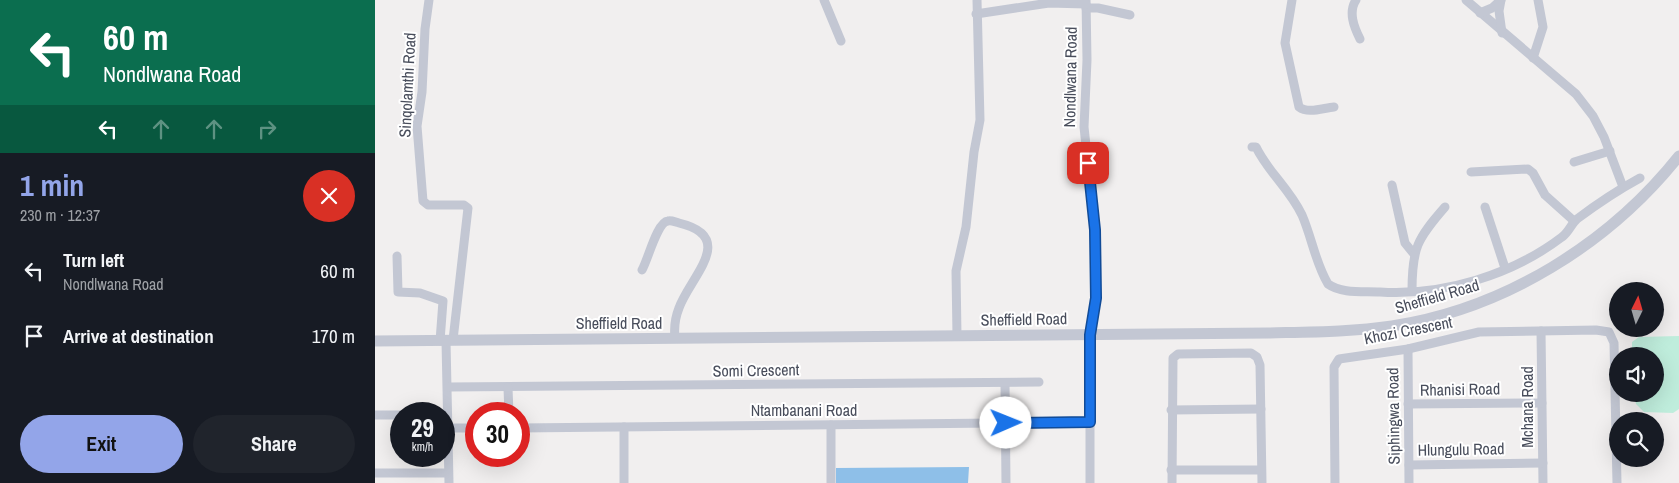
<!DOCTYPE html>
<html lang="en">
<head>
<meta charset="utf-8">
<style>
  :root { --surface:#171b24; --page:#20242c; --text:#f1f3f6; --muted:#9ea1a6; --accent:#93a5e9 }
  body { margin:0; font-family:"Archivo Narrow",sans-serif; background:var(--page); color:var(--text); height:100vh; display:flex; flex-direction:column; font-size:19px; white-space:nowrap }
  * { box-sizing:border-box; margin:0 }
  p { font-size:16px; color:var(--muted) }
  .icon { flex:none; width:28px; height:28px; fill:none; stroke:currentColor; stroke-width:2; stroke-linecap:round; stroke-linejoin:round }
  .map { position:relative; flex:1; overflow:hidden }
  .sheet { display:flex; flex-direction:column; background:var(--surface); width:375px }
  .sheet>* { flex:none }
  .top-card { background:#0b6e4f; color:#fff; overflow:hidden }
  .needle { width:32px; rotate:5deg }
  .fabs { position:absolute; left:1234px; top:282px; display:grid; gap:10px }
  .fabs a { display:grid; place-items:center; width:55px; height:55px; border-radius:50%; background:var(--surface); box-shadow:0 5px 20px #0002; font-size:25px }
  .speed { position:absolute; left:15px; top:402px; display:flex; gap:10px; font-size:25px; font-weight:700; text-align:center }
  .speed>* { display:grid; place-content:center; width:65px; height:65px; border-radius:50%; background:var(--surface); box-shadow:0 5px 20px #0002; line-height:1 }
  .speed small { font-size:12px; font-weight:400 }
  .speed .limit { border:8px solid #d22; background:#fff; color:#111 }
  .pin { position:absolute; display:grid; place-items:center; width:42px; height:42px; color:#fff; margin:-21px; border-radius:10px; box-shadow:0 2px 8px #0006 }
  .me { position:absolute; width:55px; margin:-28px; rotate:89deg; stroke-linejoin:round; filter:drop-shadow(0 0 4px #0008) }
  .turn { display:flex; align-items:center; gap:18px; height:105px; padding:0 20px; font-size:22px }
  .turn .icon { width:65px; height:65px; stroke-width:2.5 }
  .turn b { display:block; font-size:35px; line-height:42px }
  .lanes { display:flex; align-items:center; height:48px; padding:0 20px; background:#0003; justify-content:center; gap:25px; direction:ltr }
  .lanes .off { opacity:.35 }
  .round { display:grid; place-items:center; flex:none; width:52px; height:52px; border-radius:26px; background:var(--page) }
  .headline { display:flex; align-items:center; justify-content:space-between; height:85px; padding:0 20px }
  h1 { font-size:30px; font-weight:700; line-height:38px; color:var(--accent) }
  .action { display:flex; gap:10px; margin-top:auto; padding:10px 20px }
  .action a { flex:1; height:58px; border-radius:30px; background:var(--accent); color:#111; font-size:20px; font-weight:700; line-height:58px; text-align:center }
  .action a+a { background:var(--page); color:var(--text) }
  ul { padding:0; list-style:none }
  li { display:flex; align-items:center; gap:15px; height:65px; padding:0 20px }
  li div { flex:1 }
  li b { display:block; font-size:19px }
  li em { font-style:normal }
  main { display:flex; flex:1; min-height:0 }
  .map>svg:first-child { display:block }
  .green { fill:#bfeddc }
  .water { fill:#8ebfe8 }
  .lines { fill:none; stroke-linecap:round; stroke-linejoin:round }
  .minor { stroke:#c3c7d3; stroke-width:9 }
  .tertiary { stroke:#c3c7d3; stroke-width:11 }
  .route-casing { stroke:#114b97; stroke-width:12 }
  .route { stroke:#1a73e8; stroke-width:9 }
  .labels { text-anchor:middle; stroke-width:4; stroke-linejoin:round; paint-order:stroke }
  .street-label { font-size:16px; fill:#484d5b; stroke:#fff }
</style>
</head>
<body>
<main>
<section class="sheet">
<div class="top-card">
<div class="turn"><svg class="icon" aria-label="left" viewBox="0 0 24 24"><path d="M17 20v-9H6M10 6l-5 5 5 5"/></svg><div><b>60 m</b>Nondlwana Road</div></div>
<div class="lanes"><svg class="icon" aria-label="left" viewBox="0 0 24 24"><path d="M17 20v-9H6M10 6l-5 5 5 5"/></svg><svg class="icon off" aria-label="ahead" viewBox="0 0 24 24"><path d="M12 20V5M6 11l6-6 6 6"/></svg><svg class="icon off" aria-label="ahead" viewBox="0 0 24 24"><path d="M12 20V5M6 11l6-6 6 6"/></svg><svg class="icon off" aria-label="right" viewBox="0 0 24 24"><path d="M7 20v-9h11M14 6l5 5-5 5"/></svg></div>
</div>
<div class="headline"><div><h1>1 min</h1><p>230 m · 12:37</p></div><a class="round" style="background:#d93025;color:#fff"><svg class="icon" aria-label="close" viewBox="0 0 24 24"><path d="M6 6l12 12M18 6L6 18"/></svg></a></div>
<ul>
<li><svg class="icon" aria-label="left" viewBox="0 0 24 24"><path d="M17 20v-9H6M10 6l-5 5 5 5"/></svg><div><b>Turn left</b><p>Nondlwana Road</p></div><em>60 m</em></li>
<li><svg class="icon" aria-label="arrive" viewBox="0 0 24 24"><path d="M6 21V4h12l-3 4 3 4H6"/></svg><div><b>Arrive at destination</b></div><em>170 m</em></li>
</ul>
<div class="action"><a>Exit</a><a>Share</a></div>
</section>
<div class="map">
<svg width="1304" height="483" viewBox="0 0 1304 483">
  <rect width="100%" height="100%" fill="#f1efef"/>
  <polygon class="green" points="1304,336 1304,409 1298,413 1269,412 1261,404 1259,394 1280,394 1280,356 1257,356 1257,342 1264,337"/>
  <polygon class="water" points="594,467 593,483 461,483 461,468"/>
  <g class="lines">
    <g class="minor">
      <polyline points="54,0 50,29 47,92 42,126 48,201 53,205 89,205 93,208 78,340"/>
      <polyline points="449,0 466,41"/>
      <polyline points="711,0 712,60 709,127 720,230 721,297 715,335 715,483"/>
      <path d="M917,0L910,43L924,107C933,114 948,108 959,107"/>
      <path d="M981,0C973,12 979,27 985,39"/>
      <polyline points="1091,0 1201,94 1218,116 1229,137 1248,187"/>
      <polyline points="1126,0 1124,11 1127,33"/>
      <polyline points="711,8 723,8 755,15"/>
      <polyline points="1105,13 1117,8 1126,0"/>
      <polyline points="601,14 674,3 711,4"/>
      <polyline points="1158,58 1168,27 1163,0"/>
      <path d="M877,147H881C893,172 914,188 927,215C937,238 940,262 953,284C967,294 988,291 1005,292C1068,296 1137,275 1187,237C1194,232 1196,224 1202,219C1222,204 1243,190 1265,178"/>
      <polyline points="1199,162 1235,151"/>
      <polyline points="1096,172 1153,169 1158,173 1170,195 1199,221"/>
      <polyline points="1017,185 1030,243 1039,254"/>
      <polyline points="1110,207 1130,268"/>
      <polyline points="22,256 23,292 45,293 68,301 65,341"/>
      <path d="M267,270C273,260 282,222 293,221C296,220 300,222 304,223C363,237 315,277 304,308C300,318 299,329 300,338"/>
      <path d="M1037,291C1037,248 1042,239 1070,207"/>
      <polyline points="1166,331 1168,483"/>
      <polyline points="582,336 581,271 591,227 599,152 605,120 602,0"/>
      <polyline points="71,341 74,483"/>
      <polyline points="1033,349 1034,483"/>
      <polyline points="630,383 631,483"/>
      <polyline points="73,387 664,382"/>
      <polyline points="133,388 134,414"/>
      <polyline points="1033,404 1167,403"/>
      <polyline points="796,410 886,409"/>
      <polyline points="0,415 26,415"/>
      <polyline points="456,425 456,483"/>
      <polyline points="73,428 101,428"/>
      <polyline points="144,428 715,422"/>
      <polyline points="1034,465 1168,463"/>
      <polyline points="796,470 886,470"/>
      <polyline points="0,473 73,473"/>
      <polyline points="249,483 249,427"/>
      <polyline points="797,483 798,358 803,354 876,353 882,357 885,365 887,483"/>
      <polyline points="960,483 959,367 964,359 1033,349 1104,332 1221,330 1234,332 1239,343 1242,483"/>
    </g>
    <path class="tertiary" d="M0,341L893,333C934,332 976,332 1017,326C1129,309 1234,244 1304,156"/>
  </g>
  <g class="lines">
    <defs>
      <polyline id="route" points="631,423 715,422 715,335 721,298 720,230 713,163"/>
    </defs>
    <use href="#route" class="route-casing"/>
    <use href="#route" class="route"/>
  </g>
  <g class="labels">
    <g class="street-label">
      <text transform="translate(695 77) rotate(-89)" y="6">Nondlwana Road</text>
      <text transform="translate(32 85) rotate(-87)" y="6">Sinqolamthi Road</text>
      <text transform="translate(1062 296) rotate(-16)" y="6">Sheffield Road</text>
      <text transform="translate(649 319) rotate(-1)" y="6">Sheffield Road</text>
      <text x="244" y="329">Sheffield Road</text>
      <text transform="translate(1033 330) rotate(-11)" y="6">Khozi Crescent</text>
      <text transform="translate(381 370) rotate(-1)" y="6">Somi Crescent</text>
      <text transform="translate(1085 389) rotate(-1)" y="6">Rhanisi Road</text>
      <text transform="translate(1152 407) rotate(-90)" y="6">Mchana Road</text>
      <text x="429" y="416">Ntambanani Road</text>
      <text transform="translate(1018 416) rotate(-91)" y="6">Siphingwa Road</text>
      <text transform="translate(1086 449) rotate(-1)" y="6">Hlungulu Road</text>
    </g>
  </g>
</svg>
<div class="fabs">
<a><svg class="needle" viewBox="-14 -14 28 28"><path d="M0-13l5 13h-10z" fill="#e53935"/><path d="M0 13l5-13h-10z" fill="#9ea1a6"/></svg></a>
<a><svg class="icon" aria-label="sound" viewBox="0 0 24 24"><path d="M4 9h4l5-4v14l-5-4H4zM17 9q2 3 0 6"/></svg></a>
<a><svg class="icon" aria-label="search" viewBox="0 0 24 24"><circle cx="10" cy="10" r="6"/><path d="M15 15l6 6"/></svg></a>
</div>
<div class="speed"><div>29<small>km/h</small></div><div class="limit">30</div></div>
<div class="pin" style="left:713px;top:163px;background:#d93025"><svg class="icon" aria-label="arrive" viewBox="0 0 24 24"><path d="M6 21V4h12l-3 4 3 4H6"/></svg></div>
<svg class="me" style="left:631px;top:423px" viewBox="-20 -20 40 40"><circle r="19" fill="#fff"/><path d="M0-13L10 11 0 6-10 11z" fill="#1a73e8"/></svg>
</div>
</main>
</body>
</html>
